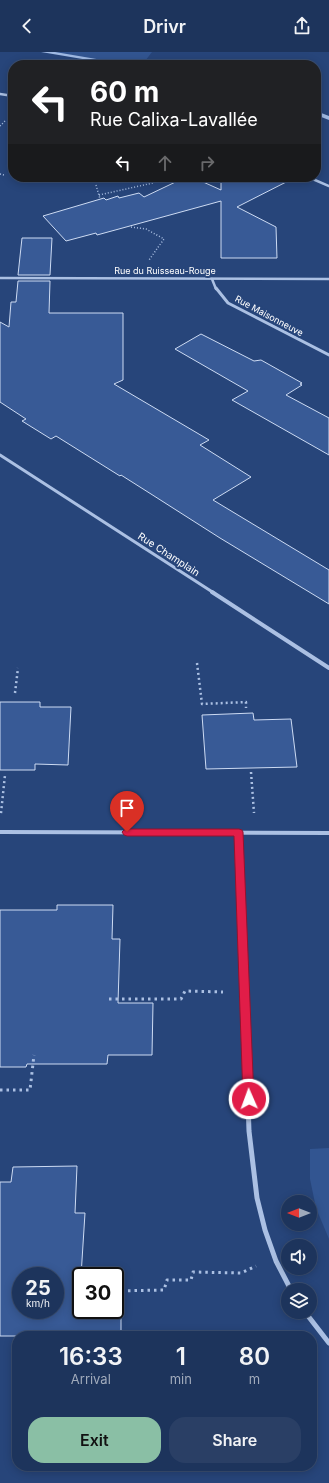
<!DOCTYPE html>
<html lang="en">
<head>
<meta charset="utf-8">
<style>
  :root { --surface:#1d345c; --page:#2a3f65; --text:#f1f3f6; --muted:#a0aabb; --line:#3b4f72; --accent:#8abfa5 }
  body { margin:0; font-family:Inter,sans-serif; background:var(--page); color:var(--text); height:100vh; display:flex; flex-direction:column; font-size:15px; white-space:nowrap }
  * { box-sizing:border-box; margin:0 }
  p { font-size:13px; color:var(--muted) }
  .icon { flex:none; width:22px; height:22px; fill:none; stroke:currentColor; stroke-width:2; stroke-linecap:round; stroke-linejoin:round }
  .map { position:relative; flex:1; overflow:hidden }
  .details { position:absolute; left:12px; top:1279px; width:305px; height:140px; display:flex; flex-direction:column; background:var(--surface); border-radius:16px; box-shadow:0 2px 10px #0003,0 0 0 1px var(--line) }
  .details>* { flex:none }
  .guide { position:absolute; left:8px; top:8px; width:313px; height:122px; border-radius:16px; box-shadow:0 2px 10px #0003,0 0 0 1px var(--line); background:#202124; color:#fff; overflow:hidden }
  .needle { width:26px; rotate:270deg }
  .controls { position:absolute; left:281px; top:1143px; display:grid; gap:8px }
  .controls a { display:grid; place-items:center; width:36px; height:36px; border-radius:50%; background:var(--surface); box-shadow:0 2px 10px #0003,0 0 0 1px var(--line); font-size:20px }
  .speed { position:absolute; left:12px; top:1215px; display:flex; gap:8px; font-size:20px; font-weight:700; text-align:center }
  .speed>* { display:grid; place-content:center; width:52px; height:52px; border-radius:50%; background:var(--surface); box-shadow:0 2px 10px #0003,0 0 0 1px var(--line); line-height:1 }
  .speed small { font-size:10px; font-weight:400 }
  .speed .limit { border:2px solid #111; border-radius:6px; background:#fff; color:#111 }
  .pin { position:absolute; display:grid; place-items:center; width:34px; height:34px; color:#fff; margin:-41px -17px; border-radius:50% 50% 50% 0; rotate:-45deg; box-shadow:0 0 4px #0007 }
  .pin .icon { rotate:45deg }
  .me { position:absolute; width:44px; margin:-22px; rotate:358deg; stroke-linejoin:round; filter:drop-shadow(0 0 3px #0008) }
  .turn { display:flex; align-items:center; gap:14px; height:84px; padding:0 16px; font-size:18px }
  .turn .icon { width:52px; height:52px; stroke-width:2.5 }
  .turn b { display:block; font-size:28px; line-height:34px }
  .lanes { display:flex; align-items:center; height:38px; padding:0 16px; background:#0003; justify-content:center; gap:20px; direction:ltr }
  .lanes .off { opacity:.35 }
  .eta { display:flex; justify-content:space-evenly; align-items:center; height:68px; text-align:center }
  .eta b { font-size:24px; font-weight:600; line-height:28px }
  .action { display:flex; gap:8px; margin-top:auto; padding:8px 16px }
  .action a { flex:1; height:46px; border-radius:16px; background:var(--accent); color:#111; font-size:16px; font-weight:600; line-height:46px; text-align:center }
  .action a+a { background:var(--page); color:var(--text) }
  header { display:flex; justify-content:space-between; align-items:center; height:52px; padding:0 16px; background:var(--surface); font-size:18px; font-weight:600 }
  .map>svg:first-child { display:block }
  .green { fill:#325591 }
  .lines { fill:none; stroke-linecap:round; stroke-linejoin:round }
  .stream { fill:#a0bae4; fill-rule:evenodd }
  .building { fill:#385a96; stroke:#cddbf3; fill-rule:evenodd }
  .path-far2 { stroke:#abc0e3; stroke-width:1.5; stroke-dasharray:1 2; stroke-linecap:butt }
  .path-far1 { stroke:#abc0e3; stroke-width:2.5; stroke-dasharray:2 3; stroke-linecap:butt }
  .path { stroke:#abc0e3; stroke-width:3; stroke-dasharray:2.5 4; stroke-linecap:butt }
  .minor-far3 { stroke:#abc0e3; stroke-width:2.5 }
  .minor-far2 { stroke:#abc0e3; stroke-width:3 }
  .minor-far1 { stroke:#abc0e3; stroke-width:4 }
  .minor { stroke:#abc0e3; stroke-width:5 }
  .route { fill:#e11d48; stroke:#92132f }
  .labels { text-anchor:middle; stroke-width:4; stroke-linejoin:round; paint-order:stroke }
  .far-street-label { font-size:9px; fill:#fff; stroke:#27457a }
  .street-label { font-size:10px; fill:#fff; stroke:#27457a }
</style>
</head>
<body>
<header><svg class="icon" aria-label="back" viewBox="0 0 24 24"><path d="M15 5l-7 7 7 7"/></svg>Drivr<svg class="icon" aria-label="share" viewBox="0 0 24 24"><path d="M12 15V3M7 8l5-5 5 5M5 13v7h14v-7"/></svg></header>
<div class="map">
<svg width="329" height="1431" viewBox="0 0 329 1431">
  <rect width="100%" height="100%" fill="#27457a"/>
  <g class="green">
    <polygon points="44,0 152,0 142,13 129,13"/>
    <polygon points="329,1096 329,1187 316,1156 310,1127 310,1097"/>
  </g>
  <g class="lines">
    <g class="stream">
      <polygon points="41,0 55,0 132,13 118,13"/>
      <polygon points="316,59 329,64 329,68 316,63"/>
    </g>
  </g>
  <g class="building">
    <polygon points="186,125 192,125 221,138 221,125 296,125 237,155 276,175 277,206 221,206 221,149 97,183 96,181 66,189 43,164 104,146 106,148 118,144 119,146 139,141 144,145"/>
    <polygon points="22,186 52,186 50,223 18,223"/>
    <polygon points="18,229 50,229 49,261 123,261 123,328 114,332 209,388 200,393 251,425 213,448 329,518 329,552 220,486 151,442 121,423 120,424 56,384 51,387 22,369 26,367 0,350 0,270 9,275 11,250 16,250"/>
    <polygon points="201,282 254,309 261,308 302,331 300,332 302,333 286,343 329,366 329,403 232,348 248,339 175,297"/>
    <polygon points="0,650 40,650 40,655 71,655 68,713 35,712 35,718 0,718"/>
    <polygon points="253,661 254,668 291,667 297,715 206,717 202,663"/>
    <polygon points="57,853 113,853 112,887 120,887 118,951 153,951 152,1003 108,1003 107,1012 27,1012 26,1015 0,1015 0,858 57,858"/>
    <path d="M77,1114L75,1161H85L81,1224V1258H115V1247H121V1284H0V1130H11L13,1115ZM21,1224H55V1258H21Z"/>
  </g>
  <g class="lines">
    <g class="path-far2">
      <polyline points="0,74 6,68"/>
      <polyline points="0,122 4,123"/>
      <polyline points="96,133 100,147"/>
      <polyline points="99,143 153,131"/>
      <polyline points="131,175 146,177 164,187 149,208"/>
    </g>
    <g class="path-far1">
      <polyline points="197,611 202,652 246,650 246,656"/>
      <polyline points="15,641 18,616"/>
      <polyline points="251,720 254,761"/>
      <polyline points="1,761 5,723"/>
    </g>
    <g class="path">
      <polyline points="109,947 181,947 185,939 223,940"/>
      <polyline points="0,1038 30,1038 34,1003"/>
      <polyline points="71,1239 81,1239"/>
      <polyline points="115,1239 164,1238 167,1228 191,1228 193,1220 241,1221 256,1214"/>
    </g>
    <g class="minor-far3">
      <polyline points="0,42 13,44"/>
      <polyline points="308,125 329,134"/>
      <polyline points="0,226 329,227"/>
      <polyline points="212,227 216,237"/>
    </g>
    <g class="minor-far2">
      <polyline points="216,236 228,251 329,303"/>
      <polyline points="0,403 214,541"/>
    </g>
    <g class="minor-far1">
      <polyline points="212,540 329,616"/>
      <polyline points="0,780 329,781"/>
      <polyline points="239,780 244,931"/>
    </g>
    <g class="minor">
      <polyline points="244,930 249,1079 257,1146 265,1178 276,1209 291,1238"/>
      <polyline points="305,1260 329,1291"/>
    </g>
  </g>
  <polygon class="route" points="127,777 239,777 242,778 243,780 254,1047 253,1051 249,1052 245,1051 243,1047 234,784 127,784 124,783 122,780 124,778"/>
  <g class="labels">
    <g class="far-street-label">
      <text x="165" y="222">Rue du Ruisseau-Rouge</text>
      <text transform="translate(269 264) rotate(28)" y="3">Rue Maisonneuve</text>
    </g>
    <g class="street-label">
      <text transform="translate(169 502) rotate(33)" y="4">Rue Champlain</text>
    </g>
  </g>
</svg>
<div class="controls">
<a><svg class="needle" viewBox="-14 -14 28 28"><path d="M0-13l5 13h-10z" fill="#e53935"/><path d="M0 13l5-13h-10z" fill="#a0aabb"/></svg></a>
<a><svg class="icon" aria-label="sound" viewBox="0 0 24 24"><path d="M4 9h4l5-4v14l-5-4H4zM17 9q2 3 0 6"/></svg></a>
<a><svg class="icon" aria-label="layers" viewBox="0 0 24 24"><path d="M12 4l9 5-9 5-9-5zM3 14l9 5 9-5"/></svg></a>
</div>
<div class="speed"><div>25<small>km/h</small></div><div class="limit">30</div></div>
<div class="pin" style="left:127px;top:780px;background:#d93025"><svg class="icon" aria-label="arrive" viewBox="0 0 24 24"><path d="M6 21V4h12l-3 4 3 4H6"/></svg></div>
<svg class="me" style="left:249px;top:1047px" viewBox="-20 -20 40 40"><circle r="17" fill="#e11d48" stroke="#fff" stroke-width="3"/><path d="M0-11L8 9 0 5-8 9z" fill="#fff"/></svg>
<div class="guide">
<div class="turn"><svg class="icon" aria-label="left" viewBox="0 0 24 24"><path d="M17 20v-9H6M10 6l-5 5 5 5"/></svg><div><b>60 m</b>Rue Calixa-Lavallée</div></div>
<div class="lanes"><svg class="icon" aria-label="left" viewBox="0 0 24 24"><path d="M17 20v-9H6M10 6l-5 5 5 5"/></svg><svg class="icon off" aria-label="ahead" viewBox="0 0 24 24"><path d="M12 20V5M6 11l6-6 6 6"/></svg><svg class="icon off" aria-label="right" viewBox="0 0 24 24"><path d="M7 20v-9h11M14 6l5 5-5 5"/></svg></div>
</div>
<section class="details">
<div class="eta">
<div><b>16:33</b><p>Arrival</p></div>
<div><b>1</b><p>min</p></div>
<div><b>80</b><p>m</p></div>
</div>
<div class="action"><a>Exit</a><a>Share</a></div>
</section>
</div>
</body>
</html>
